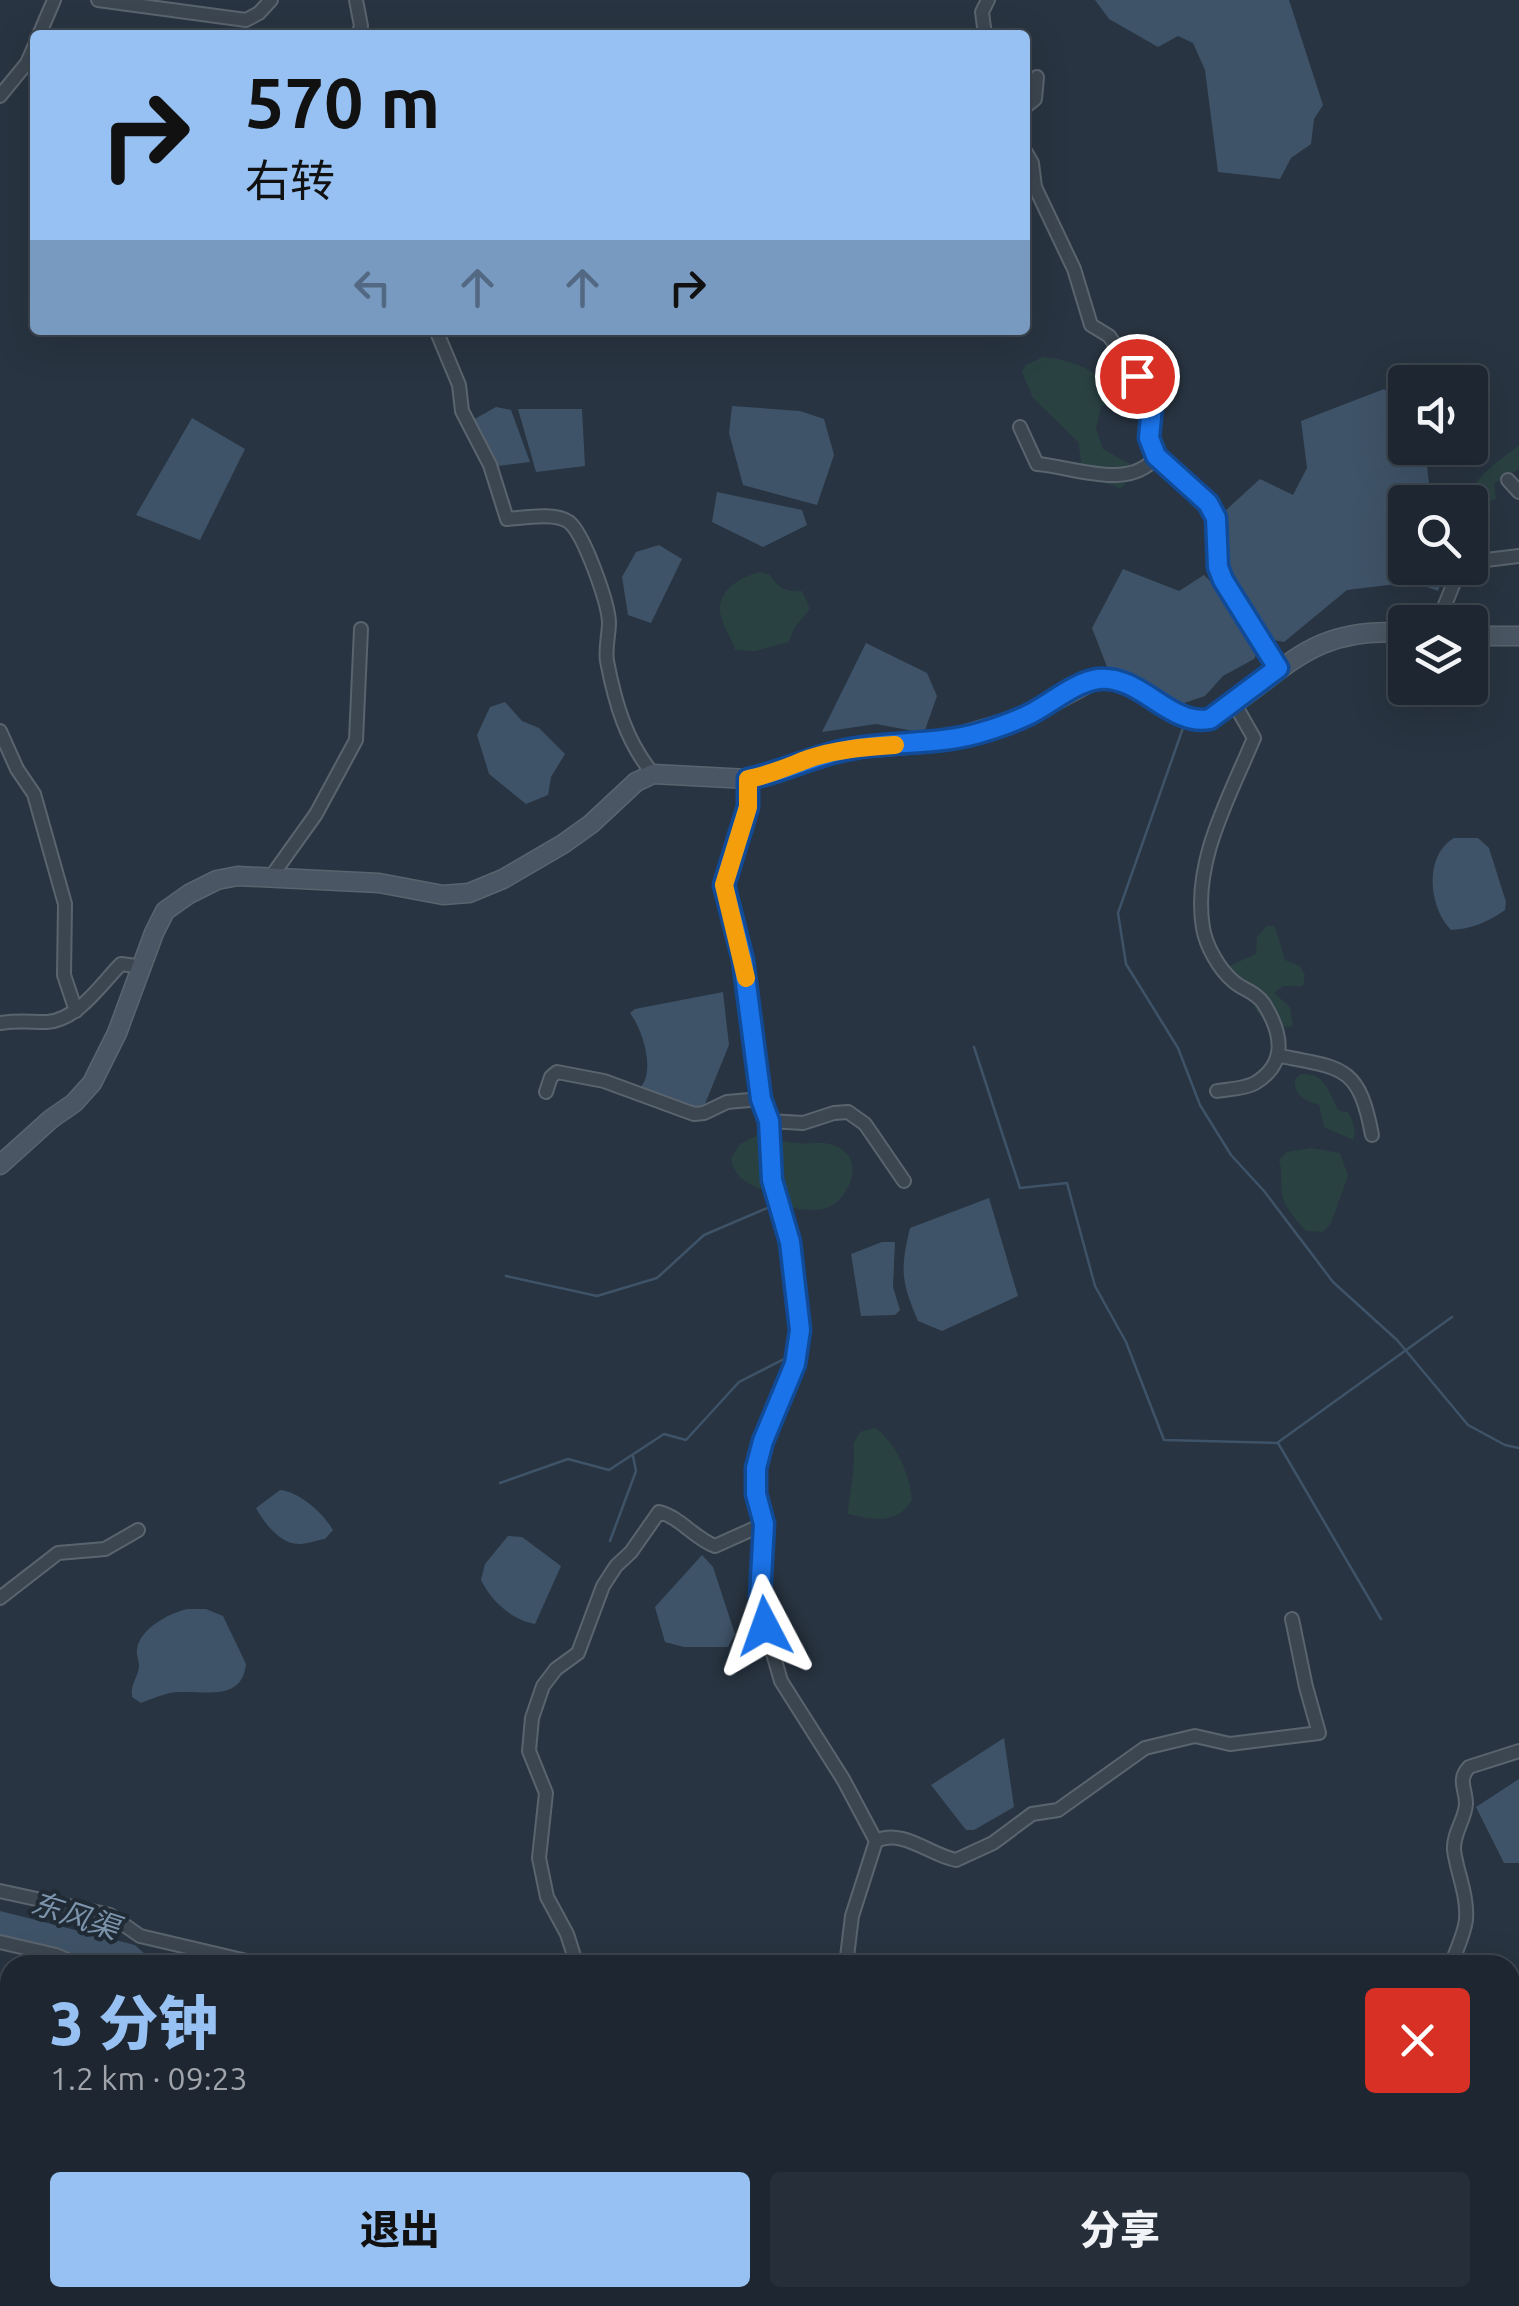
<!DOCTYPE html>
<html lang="zh">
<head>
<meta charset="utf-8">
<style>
  :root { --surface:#1e2731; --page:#262f39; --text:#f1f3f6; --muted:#a1a5ab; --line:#3c444d; --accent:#96c1f2 }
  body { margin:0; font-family:Ubuntu,"Noto Sans SC",sans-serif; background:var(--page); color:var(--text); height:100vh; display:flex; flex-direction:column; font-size:38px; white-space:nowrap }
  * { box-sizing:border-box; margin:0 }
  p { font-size:32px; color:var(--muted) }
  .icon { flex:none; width:55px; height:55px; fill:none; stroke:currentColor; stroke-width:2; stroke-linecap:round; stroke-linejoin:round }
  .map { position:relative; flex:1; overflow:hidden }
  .drawer { position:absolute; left:0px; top:1955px; width:1520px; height:352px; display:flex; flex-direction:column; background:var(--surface); border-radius:30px 30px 0 0; box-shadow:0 10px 40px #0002,0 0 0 2px var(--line) }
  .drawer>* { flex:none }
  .guide { position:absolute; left:30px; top:30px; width:1000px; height:305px; border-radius:10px; box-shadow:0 10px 40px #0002,0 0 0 2px var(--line); background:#96c1f2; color:#111; overflow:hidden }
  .controls { position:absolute; left:1388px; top:365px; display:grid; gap:20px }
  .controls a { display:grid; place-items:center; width:100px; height:100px; border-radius:10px; background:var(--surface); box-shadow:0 10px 40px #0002,0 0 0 2px var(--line); font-size:50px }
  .pin { position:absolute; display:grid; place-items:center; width:85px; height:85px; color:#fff; margin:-42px; border:5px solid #fff; border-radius:50%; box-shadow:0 2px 10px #0007 }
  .me { position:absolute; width:110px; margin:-55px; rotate:356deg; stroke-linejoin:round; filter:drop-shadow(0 0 8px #0008) }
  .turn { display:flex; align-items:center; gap:35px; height:210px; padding:0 50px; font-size:45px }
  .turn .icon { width:130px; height:130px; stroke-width:2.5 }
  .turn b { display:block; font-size:70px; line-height:85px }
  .lanes { display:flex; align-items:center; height:95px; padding:0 50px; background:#0003; justify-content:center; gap:50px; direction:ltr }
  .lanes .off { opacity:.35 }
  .round { display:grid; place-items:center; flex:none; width:105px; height:105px; border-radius:10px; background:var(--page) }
  .overview { display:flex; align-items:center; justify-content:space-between; height:170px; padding:0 50px }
  h1 { font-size:60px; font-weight:800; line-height:75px; color:var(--accent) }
  .action { display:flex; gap:20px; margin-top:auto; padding:20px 50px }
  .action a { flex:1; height:115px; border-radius:10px; background:var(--accent); color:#111; font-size:40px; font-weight:800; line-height:115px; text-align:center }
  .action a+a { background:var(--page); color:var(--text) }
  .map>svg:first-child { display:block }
  .green { fill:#2a4142 }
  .water { fill:#3f5368 }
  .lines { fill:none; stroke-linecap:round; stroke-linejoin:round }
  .stream { stroke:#3f5368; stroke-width:2.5 }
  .street-casing { stroke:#5a646e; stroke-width:16 }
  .secondary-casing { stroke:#5a646e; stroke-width:21 }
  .highway-casing { stroke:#47515b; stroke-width:26 }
  .street { stroke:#3c4650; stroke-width:12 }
  .secondary { stroke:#4a5663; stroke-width:18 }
  .highway { stroke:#76695a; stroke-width:22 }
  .route-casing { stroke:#114b97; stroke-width:25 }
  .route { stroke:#1a73e8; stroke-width:18 }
  .slow { stroke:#f59e0b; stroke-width:18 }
  .labels { text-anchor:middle; stroke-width:8; stroke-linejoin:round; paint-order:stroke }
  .water-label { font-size:30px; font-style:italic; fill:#7b94ab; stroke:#212b36 }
</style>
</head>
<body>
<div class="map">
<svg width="1519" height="2306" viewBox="0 0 1519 2306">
  <rect width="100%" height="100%" fill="#283441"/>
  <g class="green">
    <path d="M1043,357C1071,360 1104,371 1118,397L1101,407L1096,429L1103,449L1130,464L1128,480L1121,489C1088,475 1081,481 1079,443L1033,398L1022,372L1026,365Z"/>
    <path d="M1519,445V469L1494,484L1496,499L1485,503L1472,499C1472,475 1502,460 1519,445Z"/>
    <path d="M761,572L770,575C779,589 786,592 802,591L810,609L794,628L789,642L755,651L735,650C732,638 720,622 720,610C719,588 743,576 761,572Z"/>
    <path d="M1267,926H1274L1276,930L1285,960L1300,966L1305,975L1303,986H1283L1274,993L1290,1007L1293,1026C1263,1030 1256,1012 1246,988L1228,977L1229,966L1256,954L1257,937Z"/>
    <path d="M1301,1074C1327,1072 1329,1095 1339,1111L1348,1112C1353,1122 1357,1129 1353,1140L1324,1127L1319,1105C1304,1100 1294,1096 1295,1079Z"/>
    <path d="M758,1135C771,1136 782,1142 795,1143C814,1145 831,1138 846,1153C863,1170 844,1204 824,1209C816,1211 793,1209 786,1206C779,1202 774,1196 767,1192C749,1183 735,1181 731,1158L740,1144Z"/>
    <path d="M1311,1148L1340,1153L1348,1176L1331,1223L1323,1232L1306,1231C1297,1221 1285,1208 1282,1195C1280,1183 1283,1172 1279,1160L1287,1152Z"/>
    <path d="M875,1428C896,1442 910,1475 912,1500C898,1525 872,1520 848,1514C849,1492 857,1463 853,1445L860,1432Z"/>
  </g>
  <g class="water">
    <polygon points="1095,0 1289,0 1323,105 1314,119 1311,144 1291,158 1280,179 1218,172 1205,70 1193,43 1178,36 1158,47 1109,19"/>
    <polygon points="1384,389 1405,410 1405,448 1425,448 1429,483 1437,502 1405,502 1405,568 1448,568 1438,591 1413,582 1347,590 1284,642 1264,638 1229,577 1226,510 1260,479 1293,495 1307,468 1301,421"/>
    <polygon points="732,406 800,411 824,419 834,455 817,505 743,485 729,433"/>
    <polygon points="496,407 511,410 530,462 497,466 471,421"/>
    <polygon points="518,409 582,409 585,466 536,472"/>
    <polygon points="192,418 245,449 200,540 136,515"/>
    <polygon points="717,492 802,510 807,525 763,547 712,522"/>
    <polygon points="659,545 682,559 651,623 628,615 622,577 636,552"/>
    <polygon points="1123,569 1179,591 1204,575 1221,592 1258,652 1254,659 1223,676 1205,696 1181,704 1144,684 1109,672 1092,628"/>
    <polygon points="866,643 927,673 937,696 924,733 876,724 822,732"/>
    <polygon points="505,702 522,721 539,728 565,754 551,777 548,795 526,804 489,774 477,735 490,707"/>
    <path d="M1454,838H1478L1489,848L1506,902L1505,910C1489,922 1470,929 1451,930C1429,908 1423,856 1454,838Z"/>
    <path d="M723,992L729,1045L705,1104L696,1109L643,1092L641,1087C655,1070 643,1030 630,1013L635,1009Z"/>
    <path d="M989,1198L1018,1296L942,1331L918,1321C901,1281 900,1270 910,1228Z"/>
    <polygon points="882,1242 895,1242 893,1287 900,1310 895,1315 861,1316 851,1254"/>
    <path d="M280,1490C300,1492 323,1513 333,1530L325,1539C316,1540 308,1544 300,1544C281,1545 264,1523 256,1508Z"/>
    <path d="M508,1536L522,1537L561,1566L535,1624C512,1620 491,1601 481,1580L485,1564Z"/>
    <polygon points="702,1555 713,1567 735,1634 728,1647 684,1647 665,1642 655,1607"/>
    <path d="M187,1609H206L223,1616L246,1664C242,1701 207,1691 180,1692C167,1692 154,1698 141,1703L132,1697C130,1684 138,1678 139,1666C139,1660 136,1654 137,1649C140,1628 170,1613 187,1609Z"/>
    <polygon points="1004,1738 1014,1807 974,1830 966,1830 931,1785"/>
    <polygon points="1519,1779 1519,1863 1504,1863 1476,1807"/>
    <polygon points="0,1911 135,1945 157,1965 101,1965 0,1934"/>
    <polygon points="426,2298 531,2298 577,2306 435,2306"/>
    <polygon points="906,2298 1021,2298 1001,2306 881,2306"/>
  </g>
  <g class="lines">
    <g class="stream">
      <polyline points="1183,728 1118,913 1126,964 1178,1048 1200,1105 1231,1155 1264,1191 1333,1282 1397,1340 1468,1425 1505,1445 1519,1448"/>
      <polyline points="974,1047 1020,1188 1067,1183 1095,1286 1126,1342 1164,1440 1277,1443 1452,1317"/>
      <polyline points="754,1106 762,1118"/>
      <polyline points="773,1204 788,1274"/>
      <polyline points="506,1276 597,1296 657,1278 704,1235 772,1206"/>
      <polyline points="1278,1443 1381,1619"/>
      <polyline points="500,1483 568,1459 609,1470 664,1434 686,1440 739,1382 790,1356"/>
      <polyline points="610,1541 636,1471 633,1456"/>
    </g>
    <defs>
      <g id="street">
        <polyline points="98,0 246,20 259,13 271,0"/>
        <polyline points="356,0 361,26 358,35"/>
        <polyline points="39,35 54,0"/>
        <polyline points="985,35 982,12 988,0"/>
        <polyline points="0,96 27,63 35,45"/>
        <polyline points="1025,107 1035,99 1037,77"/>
        <polyline points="1025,151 1032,163 1035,187 1074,269 1091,325 1109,336 1137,376 1152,406 1149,438 1156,457 1208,503 1217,518 1218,567 1223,580 1278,668"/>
        <path d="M436,330L459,385L462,411L490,465L507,519C523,518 555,512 569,522C584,534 608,602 609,622C609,635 605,648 607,661C615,703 626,741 653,774"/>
        <path d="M1020,427L1037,464C1075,467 1129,491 1156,457"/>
        <polyline points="1508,480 1519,492"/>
        <polyline points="1470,562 1519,556"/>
        <polyline points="1438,622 1460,568"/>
        <polyline points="0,731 17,769 34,794 65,904 64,975 76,1011"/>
        <polyline points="748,779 748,807 725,885 743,960 761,1099 769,1121 772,1180 790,1242 801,1331 795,1364 763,1441 755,1469 756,1494 764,1524 760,1595 765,1626 781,1681 843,1779 876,1841 852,1916 846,1965"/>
        <polyline points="271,877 316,814 356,740 361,629"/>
        <path d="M0,1023C20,1020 29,1022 47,1022C78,1020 101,984 121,964L144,967"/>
        <path d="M1280,1056C1343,1068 1359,1066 1372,1135"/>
        <path d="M1217,1091C1228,1089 1245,1089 1255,1083C1288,1063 1282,1033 1264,1004C1256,992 1243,990 1233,981C1219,969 1206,946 1203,928C1192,862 1229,798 1254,738L1234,703"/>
        <polyline points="546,1092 551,1077 557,1072 604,1081 694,1114 704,1113 727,1102 761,1099"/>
        <polyline points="769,1121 803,1123 834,1113 848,1112 865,1124 904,1181"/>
        <polyline points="0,1598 58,1553 105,1549 138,1530"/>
        <path d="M876,1841C902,1828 930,1855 956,1860L993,1843L1032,1814L1058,1810L1145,1748L1195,1736L1230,1744L1319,1733L1306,1687L1292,1619"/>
        <polyline points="0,1891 110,1915 140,1936 251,1962"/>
        <polyline points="0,1942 56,1955 79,1965"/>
        <path d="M577,1965L567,1934L547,1897L539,1858L546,1793L529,1751L532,1718L543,1686L556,1669L578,1653L603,1586L616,1566L631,1552L659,1512C680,1517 694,1538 715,1546L764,1524"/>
        <path d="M1451,1965C1456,1951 1464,1935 1466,1920C1468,1895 1457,1873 1454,1850C1453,1833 1465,1820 1466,1804C1466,1789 1457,1780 1469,1767L1519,1751"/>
        <polyline points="1510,2058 1519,2060"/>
        <polyline points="413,2298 421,2306"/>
        <polyline points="711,2298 722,2306"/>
        <polyline points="1507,2298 1513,2306"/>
        <polyline points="824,2306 827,2298"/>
        <polyline points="1051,2306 1058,2298"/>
      </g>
      <g id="secondary">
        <polyline points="1470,636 1519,636"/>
        <path d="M0,1165L51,1119L74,1103L92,1083L117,1033L154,933L165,911L189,894L217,880L238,876L379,883L443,895L469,893L503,879L563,844L591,824L636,782L653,774L748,779L777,773L810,758L853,749L940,742L1025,717L1096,679L1116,681L1144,692L1183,715L1200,721L1211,719C1284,675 1307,625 1405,633"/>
      </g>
      <g id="highway">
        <polyline points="0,2119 10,2126"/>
        <polyline points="0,2176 10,2182"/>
        <polyline points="0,2218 10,2223"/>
        <polyline points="163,2298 181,2306"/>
        <polyline points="215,2298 232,2306"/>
        <polyline points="240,2298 257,2306"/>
        <polyline points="298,2298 314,2306"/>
      </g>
    </defs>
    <use href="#street" class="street-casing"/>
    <use href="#secondary" class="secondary-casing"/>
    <use href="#highway" class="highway-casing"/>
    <use href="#street" class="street"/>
    <use href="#secondary" class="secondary"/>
    <use href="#highway" class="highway"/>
  </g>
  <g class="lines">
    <defs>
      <path id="route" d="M765,1626L760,1596L764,1524L756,1494V1468L763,1441L795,1364L800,1330L790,1242L772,1180L769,1121L761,1099L743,960L724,885L748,807V779C783,772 815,755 850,749C894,741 937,745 979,733C996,728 1014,722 1030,714C1050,704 1075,682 1098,679C1140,674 1170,727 1210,719L1278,668L1223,580L1218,567L1216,518L1208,503L1156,456L1149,438L1152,406L1137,376"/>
    </defs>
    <use href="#route" class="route-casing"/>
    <use href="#route" class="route"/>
    <path class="slow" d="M746,978L724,885L748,807V779C770,775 787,767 808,759C836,749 866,747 895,745"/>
  </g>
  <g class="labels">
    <g class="water-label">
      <text transform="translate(75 1916) rotate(18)" y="10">东风渠</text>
    </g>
  </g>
</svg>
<div class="controls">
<a><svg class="icon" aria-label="sound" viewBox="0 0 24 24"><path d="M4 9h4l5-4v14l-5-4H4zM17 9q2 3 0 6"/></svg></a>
<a><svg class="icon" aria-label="search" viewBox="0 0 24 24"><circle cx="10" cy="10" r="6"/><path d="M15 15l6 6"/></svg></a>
<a><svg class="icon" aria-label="layers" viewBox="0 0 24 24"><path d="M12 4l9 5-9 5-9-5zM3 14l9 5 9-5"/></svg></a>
</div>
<div class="pin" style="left:1137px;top:376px;background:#d93025"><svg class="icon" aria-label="arrive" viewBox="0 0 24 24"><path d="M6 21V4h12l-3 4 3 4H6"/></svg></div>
<svg class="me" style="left:765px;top:1626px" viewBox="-20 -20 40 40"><path d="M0-17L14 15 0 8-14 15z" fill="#1a73e8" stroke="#fff" stroke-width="4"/></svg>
<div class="guide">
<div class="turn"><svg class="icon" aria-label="right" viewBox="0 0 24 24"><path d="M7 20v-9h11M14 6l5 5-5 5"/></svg><div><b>570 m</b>右转</div></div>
<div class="lanes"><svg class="icon off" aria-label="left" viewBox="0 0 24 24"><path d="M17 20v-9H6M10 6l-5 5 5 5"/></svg><svg class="icon off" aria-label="ahead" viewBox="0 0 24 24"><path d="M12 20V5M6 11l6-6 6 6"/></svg><svg class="icon off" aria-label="ahead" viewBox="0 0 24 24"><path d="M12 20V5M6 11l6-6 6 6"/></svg><svg class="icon" aria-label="right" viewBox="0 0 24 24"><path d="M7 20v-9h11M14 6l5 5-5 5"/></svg></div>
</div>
<section class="drawer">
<div class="overview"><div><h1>3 分钟</h1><p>1.2 km · 09:23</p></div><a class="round" style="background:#d93025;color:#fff"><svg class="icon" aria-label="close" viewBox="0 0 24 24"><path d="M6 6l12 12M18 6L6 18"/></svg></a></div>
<div class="action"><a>退出</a><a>分享</a></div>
</section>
</div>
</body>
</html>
